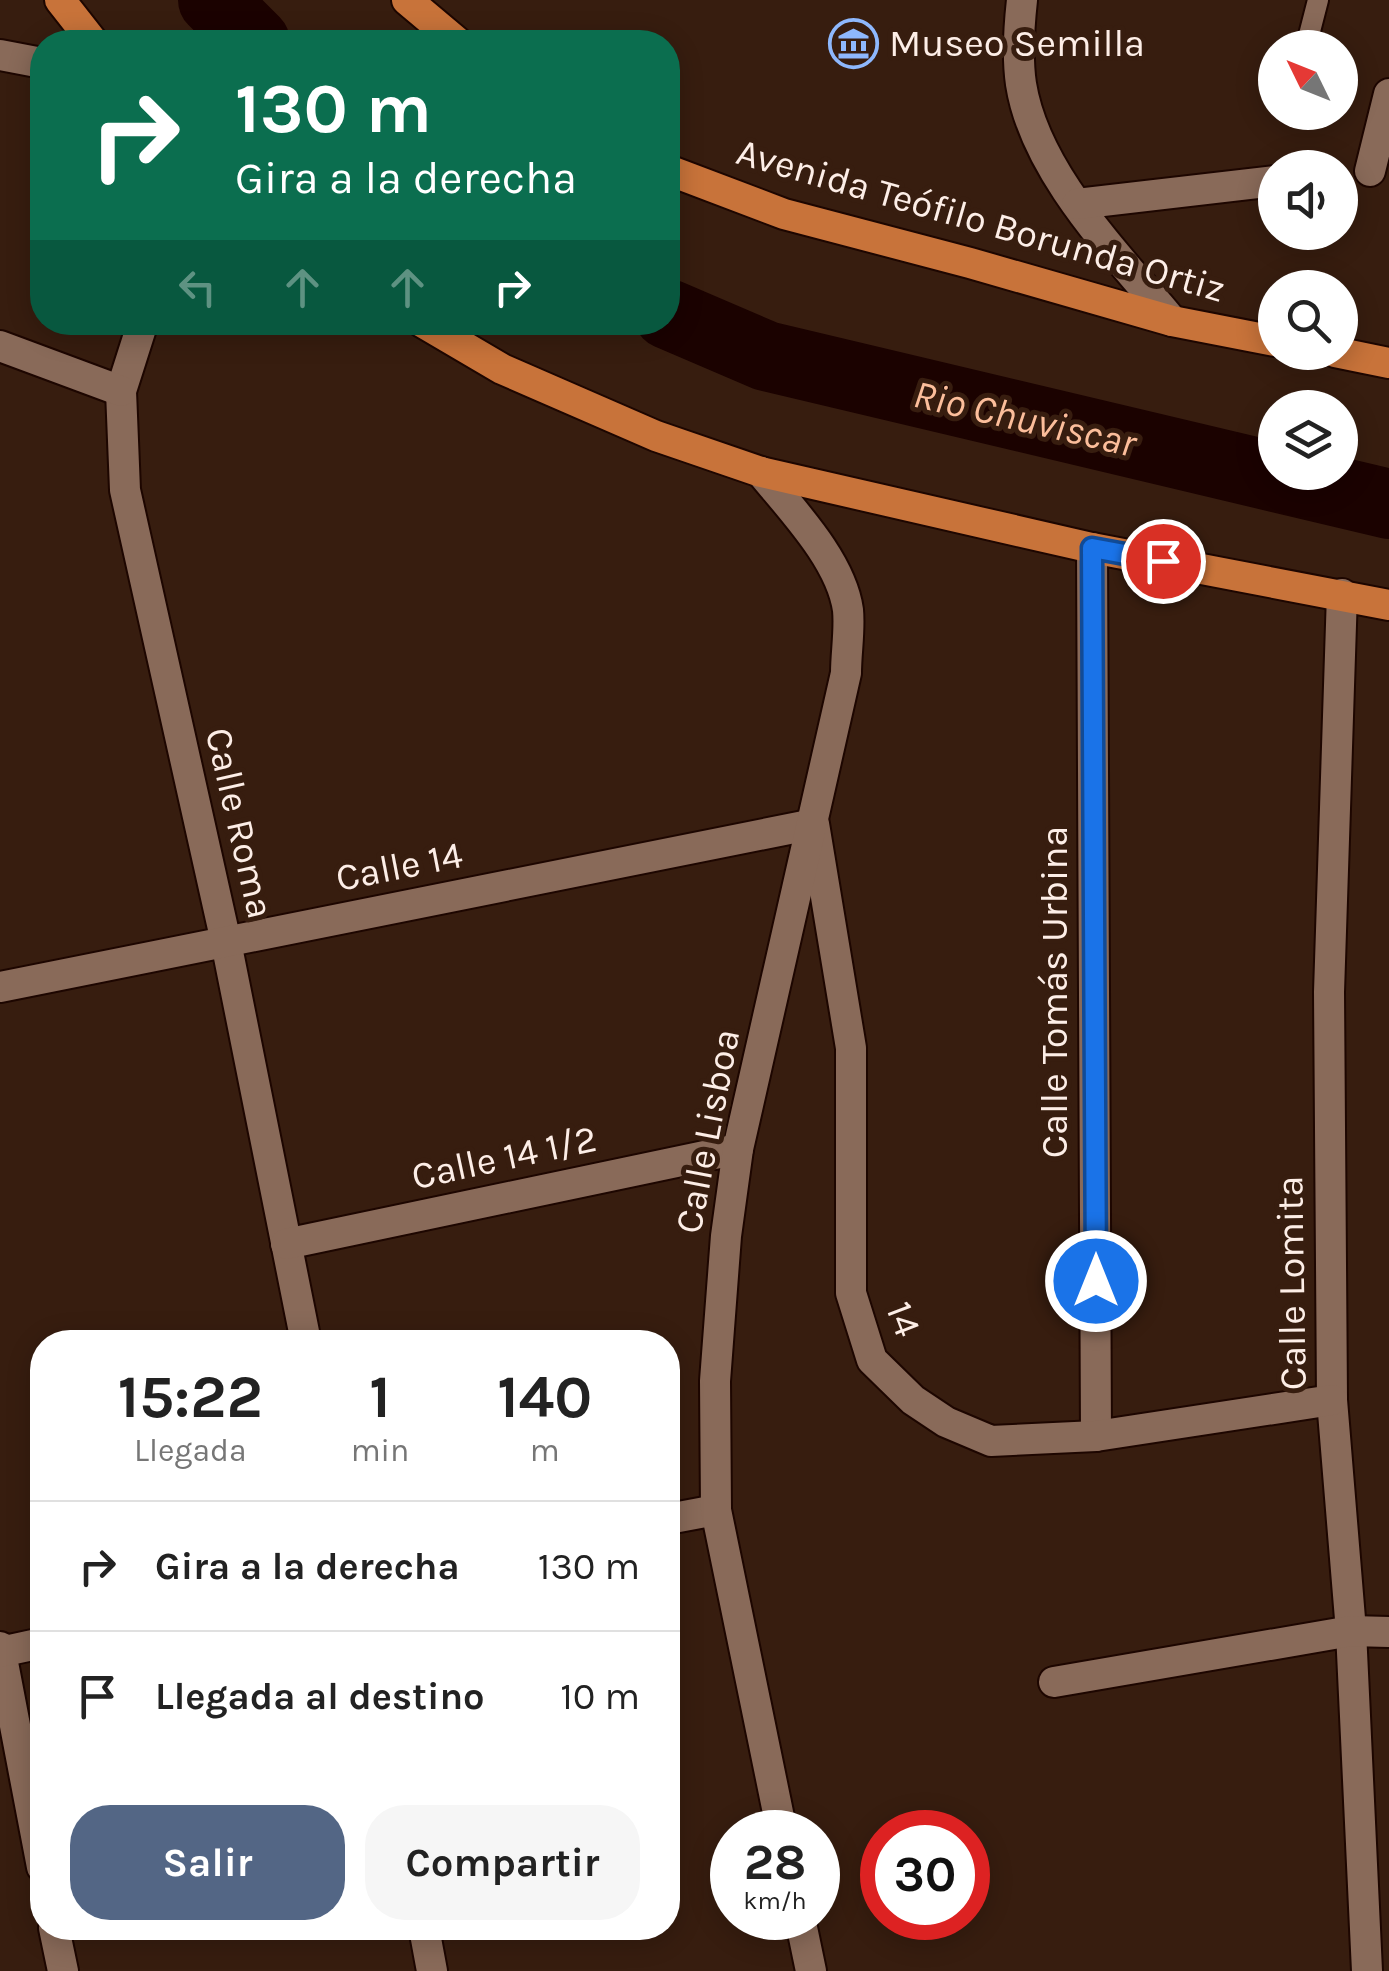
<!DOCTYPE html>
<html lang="es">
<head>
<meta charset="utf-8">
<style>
  :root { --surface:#fff; --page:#f6f6f6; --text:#222; --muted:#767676; --line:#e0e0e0; --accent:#536685 }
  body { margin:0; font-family:Karla,sans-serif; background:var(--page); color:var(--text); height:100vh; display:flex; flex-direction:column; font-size:38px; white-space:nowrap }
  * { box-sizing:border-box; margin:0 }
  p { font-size:32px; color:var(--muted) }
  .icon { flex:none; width:55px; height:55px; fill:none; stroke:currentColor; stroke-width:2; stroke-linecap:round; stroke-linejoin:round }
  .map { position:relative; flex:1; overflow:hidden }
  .details { position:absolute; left:30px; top:1330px; width:650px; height:610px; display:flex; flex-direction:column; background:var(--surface); border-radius:40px; box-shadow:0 5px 25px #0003 }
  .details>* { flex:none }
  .top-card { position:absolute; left:30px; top:30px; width:650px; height:305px; border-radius:40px; box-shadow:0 5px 25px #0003; background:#0b6e4f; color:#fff; overflow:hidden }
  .needle { width:65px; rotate:313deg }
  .fabs { position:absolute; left:1258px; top:30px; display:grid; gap:20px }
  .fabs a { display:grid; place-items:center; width:100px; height:100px; border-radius:50%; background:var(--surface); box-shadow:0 5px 25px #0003; font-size:50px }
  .speed { position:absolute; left:710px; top:1810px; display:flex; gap:20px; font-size:50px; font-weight:700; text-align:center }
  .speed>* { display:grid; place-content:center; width:130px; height:130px; border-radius:50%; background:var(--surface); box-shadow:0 5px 25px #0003; line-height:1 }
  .speed small { font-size:25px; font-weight:400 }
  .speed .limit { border:15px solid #d22; background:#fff; color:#111 }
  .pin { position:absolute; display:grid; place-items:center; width:85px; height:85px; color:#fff; margin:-42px; border:5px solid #fff; border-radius:50%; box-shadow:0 2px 10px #0007 }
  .me { position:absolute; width:110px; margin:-55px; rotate:0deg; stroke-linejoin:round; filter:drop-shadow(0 0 8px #0008) }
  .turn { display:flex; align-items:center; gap:35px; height:210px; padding:0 40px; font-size:45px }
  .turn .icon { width:130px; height:130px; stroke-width:2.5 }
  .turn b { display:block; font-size:70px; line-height:85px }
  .lanes { display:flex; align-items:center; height:95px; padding:0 40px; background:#0003; justify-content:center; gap:50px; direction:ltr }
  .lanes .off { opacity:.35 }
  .eta { display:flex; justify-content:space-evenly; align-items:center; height:170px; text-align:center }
  .eta b { font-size:60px; font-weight:700; line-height:70px }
  .cta { display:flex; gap:20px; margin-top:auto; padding:20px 40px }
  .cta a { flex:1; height:115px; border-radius:40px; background:var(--accent); color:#fff; font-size:40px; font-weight:700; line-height:115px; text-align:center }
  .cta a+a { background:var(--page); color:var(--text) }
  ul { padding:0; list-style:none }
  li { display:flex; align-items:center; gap:30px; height:130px; padding:0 40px; border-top:2px solid var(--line) }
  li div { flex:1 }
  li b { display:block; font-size:38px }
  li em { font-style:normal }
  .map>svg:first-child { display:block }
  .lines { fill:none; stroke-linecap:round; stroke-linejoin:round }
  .river { stroke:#1b0200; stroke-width:70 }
  .service-casing { stroke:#1d0600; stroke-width:24 }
  .minor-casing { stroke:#1d0600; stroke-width:34 }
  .tertiary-casing { stroke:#1d0600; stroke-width:34 }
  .primary-casing { stroke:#1d0600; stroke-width:34 }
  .service { stroke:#896a59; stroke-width:20 }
  .minor { stroke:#896a59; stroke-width:30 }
  .tertiary { stroke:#896a59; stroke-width:30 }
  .primary { stroke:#c8733a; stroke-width:30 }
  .route-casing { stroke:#114b97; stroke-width:25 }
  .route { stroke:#1a73e8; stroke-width:18 }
  .labels { text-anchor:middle; stroke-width:10; stroke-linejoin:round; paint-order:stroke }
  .poi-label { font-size:38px; fill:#fdeee7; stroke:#371d0f; text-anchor:start }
  .street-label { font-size:38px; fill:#fdeee7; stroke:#371d0f }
  .water-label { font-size:40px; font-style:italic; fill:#fcbe9b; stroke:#371d0f }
</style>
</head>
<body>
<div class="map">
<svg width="1389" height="1971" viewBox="0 0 1389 1971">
  <rect width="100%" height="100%" fill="#371d0f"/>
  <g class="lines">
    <g class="river">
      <polyline points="213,0 255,42"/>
      <polyline points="668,314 766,356 1389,504"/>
    </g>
    <defs>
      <polyline id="service" points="1308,39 1318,0"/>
      <g id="minor">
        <path d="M1022,0C1019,27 1017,57 1021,84C1035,173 1117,254 1172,321"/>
        <polyline points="1370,171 1389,94"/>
        <polyline points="1077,204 1275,181"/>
        <polyline points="143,322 121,391 125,490 226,942 306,1342"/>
        <polyline points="0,346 121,391"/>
        <polyline points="1092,548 1096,1436"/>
        <polyline points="1342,594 1329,992 1332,1400 1351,1631 1367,1971"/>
        <polyline points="0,987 814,824 851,1048 851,1293 872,1360 913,1400 946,1422 991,1441 1096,1436 1332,1400"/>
        <polyline points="286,1244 738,1149"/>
        <polyline points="668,1519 716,1510"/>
        <polyline points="0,1647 42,1867"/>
        <polyline points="0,1652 42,1643"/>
        <polyline points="1054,1682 1351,1631 1389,1632"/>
        <polyline points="54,1928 63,1971"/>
        <polyline points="424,1928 432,1971"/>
      </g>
      <g id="tertiary">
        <polyline points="0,55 42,63"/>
        <path d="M761,472C791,509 841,560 848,610C850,630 846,653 846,673L738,1149L726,1236L715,1381L716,1510L782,1832"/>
        <polyline points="800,1918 811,1971"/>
      </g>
      <g id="primary">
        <polyline points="60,0 93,42"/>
        <polyline points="407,0 457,42"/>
        <polyline points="668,170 784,214 970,263 1172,321 1275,341"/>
        <polyline points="422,322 502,369 656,436 761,472 1092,548 1389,605"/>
        <polyline points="1335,352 1389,363"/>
      </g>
    </defs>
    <use href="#service" class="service-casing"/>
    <use href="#minor" class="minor-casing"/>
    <use href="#tertiary" class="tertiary-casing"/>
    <use href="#primary" class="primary-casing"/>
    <use href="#service" class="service"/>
    <use href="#minor" class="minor"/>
    <use href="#tertiary" class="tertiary"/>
    <use href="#primary" class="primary"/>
  </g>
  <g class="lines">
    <defs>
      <polyline id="route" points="1096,1281 1092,548 1163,561"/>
    </defs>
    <use href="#route" class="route-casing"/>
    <use href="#route" class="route"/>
  </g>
  <defs>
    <symbol id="museum-ring" viewBox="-11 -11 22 22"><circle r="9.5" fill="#371d0f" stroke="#8eb8fd" stroke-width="1.5"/><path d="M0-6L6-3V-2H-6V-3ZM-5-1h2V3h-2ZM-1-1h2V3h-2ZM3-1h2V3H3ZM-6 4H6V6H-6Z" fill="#8eb8fd"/></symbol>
  </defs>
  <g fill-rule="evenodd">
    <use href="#museum-ring" x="826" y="16" width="55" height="55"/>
  </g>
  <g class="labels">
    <g class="poi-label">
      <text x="889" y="56">Museo Semilla</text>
    </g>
    <g class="street-label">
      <text transform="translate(981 220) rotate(16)" y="13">Avenida Teófilo Borunda Ortiz</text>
      <text transform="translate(240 823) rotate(77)" y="13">Calle Roma</text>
      <text transform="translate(399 866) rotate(-11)" y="13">Calle 14</text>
      <text transform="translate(1054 992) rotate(-90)" y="13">Calle Tomás Urbina</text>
      <text transform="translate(707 1131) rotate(-79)" y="13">Calle Lisboa</text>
      <text transform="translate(504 1157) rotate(-12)" y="13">Calle 14 1/2</text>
      <text transform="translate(1291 1283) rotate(-91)" y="13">Calle Lomita</text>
      <text transform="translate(904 1319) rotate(69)" y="13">14</text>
    </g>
    <g class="water-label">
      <text transform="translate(1025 418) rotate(13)" y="14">Rio Chuviscar</text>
    </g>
  </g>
</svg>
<div class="fabs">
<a><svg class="needle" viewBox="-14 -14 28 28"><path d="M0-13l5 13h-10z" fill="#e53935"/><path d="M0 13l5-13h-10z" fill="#767676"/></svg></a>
<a><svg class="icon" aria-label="sound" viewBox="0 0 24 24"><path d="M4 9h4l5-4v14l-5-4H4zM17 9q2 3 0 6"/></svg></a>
<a><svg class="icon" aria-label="search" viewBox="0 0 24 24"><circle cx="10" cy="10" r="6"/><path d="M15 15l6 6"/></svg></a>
<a><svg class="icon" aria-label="layers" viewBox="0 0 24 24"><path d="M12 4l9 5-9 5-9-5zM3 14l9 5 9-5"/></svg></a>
</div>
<div class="speed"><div>28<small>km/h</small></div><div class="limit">30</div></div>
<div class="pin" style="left:1163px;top:561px;background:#d93025"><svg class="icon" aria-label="arrive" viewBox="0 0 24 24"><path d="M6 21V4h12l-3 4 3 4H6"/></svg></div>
<svg class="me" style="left:1096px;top:1281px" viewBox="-20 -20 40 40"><circle r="17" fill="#1a73e8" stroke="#fff" stroke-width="3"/><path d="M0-11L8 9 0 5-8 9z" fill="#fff"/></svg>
<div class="top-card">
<div class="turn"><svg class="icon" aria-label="right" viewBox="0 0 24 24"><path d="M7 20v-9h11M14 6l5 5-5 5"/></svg><div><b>130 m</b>Gira a la derecha</div></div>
<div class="lanes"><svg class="icon off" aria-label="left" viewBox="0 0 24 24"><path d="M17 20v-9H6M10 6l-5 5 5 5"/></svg><svg class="icon off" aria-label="ahead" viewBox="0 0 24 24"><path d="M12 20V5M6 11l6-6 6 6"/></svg><svg class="icon off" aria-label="ahead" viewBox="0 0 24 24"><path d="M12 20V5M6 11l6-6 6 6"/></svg><svg class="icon" aria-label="right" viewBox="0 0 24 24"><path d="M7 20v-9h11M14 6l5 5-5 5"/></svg></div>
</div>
<section class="details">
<div class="eta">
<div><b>15:22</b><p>Llegada</p></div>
<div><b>1</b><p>min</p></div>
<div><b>140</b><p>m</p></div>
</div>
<ul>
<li><svg class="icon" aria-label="right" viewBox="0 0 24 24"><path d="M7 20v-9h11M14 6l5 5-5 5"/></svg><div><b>Gira a la derecha</b></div><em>130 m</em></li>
<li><svg class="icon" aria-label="arrive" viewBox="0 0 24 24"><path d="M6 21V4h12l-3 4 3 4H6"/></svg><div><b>Llegada al destino</b></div><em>10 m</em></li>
</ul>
<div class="cta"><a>Salir</a><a>Compartir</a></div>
</section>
</div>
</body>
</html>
